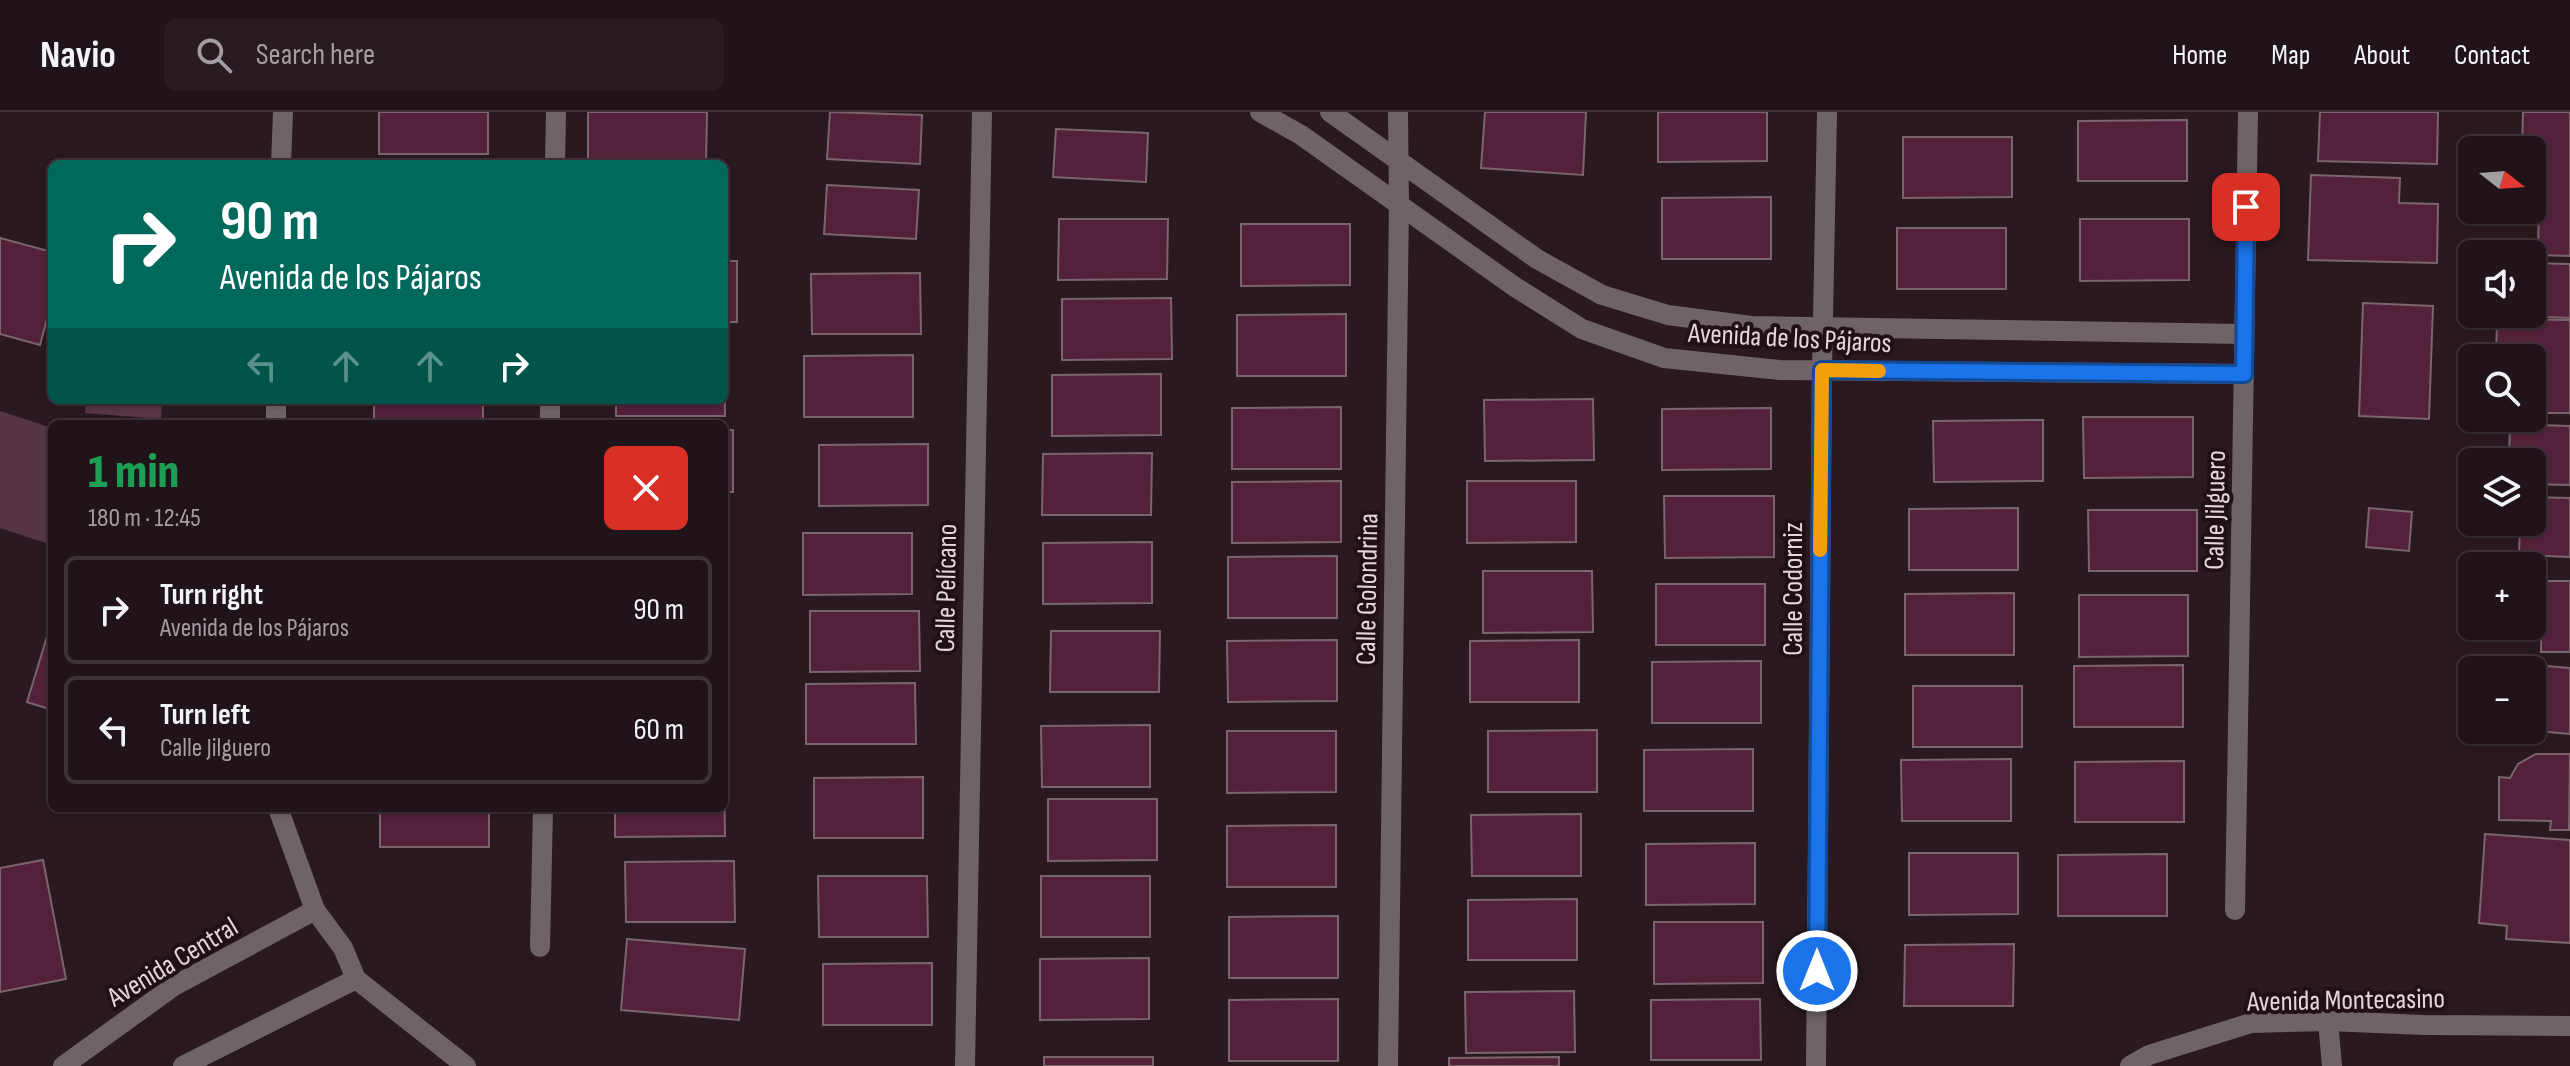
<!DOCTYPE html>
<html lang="en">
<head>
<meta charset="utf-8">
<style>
  :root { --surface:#201319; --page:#281c22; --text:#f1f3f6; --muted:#a29ea2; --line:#3d3238 }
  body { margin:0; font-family:"Sofia Sans Condensed",sans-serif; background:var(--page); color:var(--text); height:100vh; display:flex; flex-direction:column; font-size:30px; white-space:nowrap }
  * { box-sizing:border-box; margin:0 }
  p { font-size:26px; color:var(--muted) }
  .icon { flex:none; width:44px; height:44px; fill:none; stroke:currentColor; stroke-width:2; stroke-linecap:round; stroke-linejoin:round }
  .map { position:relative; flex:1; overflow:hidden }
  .side { position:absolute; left:48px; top:308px; width:680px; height:392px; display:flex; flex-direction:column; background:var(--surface); border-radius:12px; box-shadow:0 2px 6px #0004,0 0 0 2px var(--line) }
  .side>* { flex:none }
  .top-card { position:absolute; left:48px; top:48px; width:680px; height:244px; border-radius:12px; box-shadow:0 2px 6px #0004,0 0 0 2px var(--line); background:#00695c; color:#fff; overflow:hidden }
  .needle { width:52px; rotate:107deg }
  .fabs { position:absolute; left:2458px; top:24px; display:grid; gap:16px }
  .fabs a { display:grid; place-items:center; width:88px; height:88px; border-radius:12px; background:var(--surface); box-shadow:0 2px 6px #0004,0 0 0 2px var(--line); font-size:40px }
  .pin { position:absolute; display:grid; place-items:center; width:68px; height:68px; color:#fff; margin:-34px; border-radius:16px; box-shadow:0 4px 12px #0006 }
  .me { position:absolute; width:88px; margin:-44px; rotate:0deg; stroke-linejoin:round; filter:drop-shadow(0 0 6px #0008) }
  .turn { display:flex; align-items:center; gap:28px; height:168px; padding:0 40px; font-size:36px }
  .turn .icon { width:104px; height:104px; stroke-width:2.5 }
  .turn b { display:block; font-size:56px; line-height:68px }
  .lanes { display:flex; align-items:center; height:76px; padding:0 40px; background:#0003; justify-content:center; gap:40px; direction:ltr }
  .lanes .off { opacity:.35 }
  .round { display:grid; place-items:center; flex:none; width:84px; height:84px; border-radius:12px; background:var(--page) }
  .head { display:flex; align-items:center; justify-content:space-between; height:136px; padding:0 40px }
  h1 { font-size:48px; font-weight:800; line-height:60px; color:#1e9e55 }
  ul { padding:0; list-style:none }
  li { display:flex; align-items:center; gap:24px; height:108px; margin:0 16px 12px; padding:0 24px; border:4px solid var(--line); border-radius:12px }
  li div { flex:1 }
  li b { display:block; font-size:30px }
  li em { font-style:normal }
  header { display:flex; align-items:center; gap:48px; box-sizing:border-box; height:112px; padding:0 40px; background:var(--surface); border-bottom:2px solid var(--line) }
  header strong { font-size:38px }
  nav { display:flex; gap:44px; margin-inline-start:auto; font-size:28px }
  .search { width:560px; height:72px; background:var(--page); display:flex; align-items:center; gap:20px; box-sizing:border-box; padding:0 28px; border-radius:12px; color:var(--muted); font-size:30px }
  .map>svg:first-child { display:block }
  .green { fill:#563644 }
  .building { fill:#53213a; stroke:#7a656d; stroke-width:2 }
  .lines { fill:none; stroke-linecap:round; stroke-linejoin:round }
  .minor { stroke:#6e6468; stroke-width:20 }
  .route-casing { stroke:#114b97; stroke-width:20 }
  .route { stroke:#1a73e8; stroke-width:14 }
  .slow { stroke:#f59e0b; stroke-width:14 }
  .labels { text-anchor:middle; stroke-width:8; stroke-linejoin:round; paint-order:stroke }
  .street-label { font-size:28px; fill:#e3d7dc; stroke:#211018 }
</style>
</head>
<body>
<header>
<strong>Navio</strong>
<div class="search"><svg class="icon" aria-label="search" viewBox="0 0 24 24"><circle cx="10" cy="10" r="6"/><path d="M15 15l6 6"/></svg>Search here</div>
<nav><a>Home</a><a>Map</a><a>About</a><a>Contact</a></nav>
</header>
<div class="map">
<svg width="2570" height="954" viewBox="0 0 2570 954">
  <rect width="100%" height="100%" fill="#2a1921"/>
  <g class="green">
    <polygon points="86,288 162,288 161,307 85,301"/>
    <polygon points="0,299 52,316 52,433 0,416"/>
  </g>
  <g class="building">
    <rect x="379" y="0" width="109" height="42"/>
    <polygon points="588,0 707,0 706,50 588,49"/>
    <polygon points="830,0 922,3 920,52 827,47"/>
    <polygon points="1485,0 1586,0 1583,63 1481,56"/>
    <polygon points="1658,0 1767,0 1767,49 1658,50"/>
    <polygon points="2320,0 2438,0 2437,52 2318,49"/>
    <polygon points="2523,0 2570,0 2570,144 2538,143 2540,40 2522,38"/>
    <polygon points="2187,8 2187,69 2078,69 2078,9"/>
    <polygon points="1056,17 1148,21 1146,70 1053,65"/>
    <polygon points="1903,25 2012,25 2012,85 1903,86"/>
    <polygon points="2311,63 2400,66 2399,91 2438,92 2437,151 2308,148"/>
    <polygon points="827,73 919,78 916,127 824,122"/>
    <polygon points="1771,85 1771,147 1662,147 1662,86"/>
    <polygon points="1059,107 1168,107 1167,167 1058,168"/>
    <polygon points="2080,107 2189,107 2189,168 2080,169"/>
    <polygon points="1241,112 1350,112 1350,173 1241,174"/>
    <rect x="1897" y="116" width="109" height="61"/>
    <polygon points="0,126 52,140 52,188 40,233 0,222"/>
    <rect x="724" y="149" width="13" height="61"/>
    <polygon points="2532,151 2570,152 2570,206 2517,204 2517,202 2532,202"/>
    <polygon points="920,161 921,222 812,222 811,162"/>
    <polygon points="1171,186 1172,247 1062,248 1062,187"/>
    <polygon points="2363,191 2433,194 2429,307 2359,304"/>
    <polygon points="1346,202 1346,264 1237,264 1237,203"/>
    <polygon points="2497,207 2570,208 2570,301 2532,301 2532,246 2496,246"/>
    <polygon points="724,243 725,304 616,304 616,288 724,288"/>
    <polygon points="913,243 913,305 804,305 804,244"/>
    <polygon points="1161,262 1161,323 1052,324 1052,263"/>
    <polygon points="1593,287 1594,348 1485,349 1484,288"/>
    <polygon points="374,288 483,288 483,308 374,309"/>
    <polygon points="1341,295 1341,357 1232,357 1232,296"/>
    <polygon points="1771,296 1771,357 1662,358 1662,297"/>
    <polygon points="2083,305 2193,305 2193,365 2084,366"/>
    <polygon points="2043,308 2043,369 1934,370 1933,309"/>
    <polygon points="2510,312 2570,314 2570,373 2532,372 2532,350 2509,350"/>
    <rect x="724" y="318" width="9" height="62"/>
    <polygon points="928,332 928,393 819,394 819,333"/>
    <polygon points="1152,341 1151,403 1042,403 1043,342"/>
    <polygon points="1341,369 1341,430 1232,431 1232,370"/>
    <polygon points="1467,369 1576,369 1576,430 1467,431"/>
    <polygon points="1664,384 1774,384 1774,445 1665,446"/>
    <polygon points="2532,385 2570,386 2570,445 2519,443 2520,410 2532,410"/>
    <polygon points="2018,396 2018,458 1909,458 1909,397"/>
    <polygon points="2369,396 2412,400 2409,439 2366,435"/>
    <polygon points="2088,398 2197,398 2197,459 2089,459"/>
    <polygon points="803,421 912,421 912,482 803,483"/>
    <polygon points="1152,430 1152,491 1043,492 1043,431"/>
    <polygon points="1337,444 1337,506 1228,506 1228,445"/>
    <polygon points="1483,459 1592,459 1593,520 1483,521"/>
    <polygon points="2542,469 2570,469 2570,540 2541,540"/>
    <rect x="1656" y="472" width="109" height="61"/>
    <rect x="724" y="475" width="5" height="61"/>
    <polygon points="2014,481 2014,543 1905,543 1905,482"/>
    <polygon points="2079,483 2188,483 2188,544 2079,545"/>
    <polygon points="810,499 919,499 920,559 810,560"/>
    <polygon points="49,518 52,519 52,598 27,590"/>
    <polygon points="1051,519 1160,519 1159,580 1050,580"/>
    <polygon points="1337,528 1337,589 1228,590 1227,529"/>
    <polygon points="1579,528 1579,590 1470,590 1470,529"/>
    <polygon points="1761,549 1761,611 1652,611 1652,550"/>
    <polygon points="2485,549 2570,556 2570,622 2526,618 2532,618 2532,558 2485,558"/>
    <polygon points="2183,553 2183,615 2074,615 2074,554"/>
    <polygon points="915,571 916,632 806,632 806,572"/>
    <rect x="1913" y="574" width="109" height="61"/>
    <polygon points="1150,613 1150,675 1042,675 1041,614"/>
    <polygon points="1597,618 1597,680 1488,680 1488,619"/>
    <polygon points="1227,619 1336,619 1336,680 1227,681"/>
    <polygon points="1753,637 1753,699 1644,699 1644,638"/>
    <polygon points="2536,642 2570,642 2569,718 2550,718 2551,709 2499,708 2499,665 2510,666 2518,652"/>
    <polygon points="2011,647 2011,709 1902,709 1901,648"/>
    <polygon points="2184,649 2184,710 2075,710 2075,650"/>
    <polygon points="724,663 725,724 615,725 615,696 724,696"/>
    <polygon points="923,665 923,726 814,726 814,666"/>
    <polygon points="1048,687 1157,687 1157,748 1048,749"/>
    <rect x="380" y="696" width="109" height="39"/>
    <polygon points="1581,702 1581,764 1472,764 1471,703"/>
    <polygon points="1336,713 1336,775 1227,775 1227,714"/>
    <polygon points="2485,722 2570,728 2570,831 2506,827 2507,814 2479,811"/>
    <polygon points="1755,731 1755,792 1646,793 1646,732"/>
    <polygon points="1909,741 2018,741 2018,802 1909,803"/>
    <polygon points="2167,742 2167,804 2058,804 2058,743"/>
    <polygon points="43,748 66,867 0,880 0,756"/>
    <polygon points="734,749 735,810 626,810 625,750"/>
    <polygon points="818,764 927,764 928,825 819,825"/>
    <rect x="1041" y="764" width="109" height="61"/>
    <polygon points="1577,787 1577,848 1468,848 1468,788"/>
    <polygon points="1338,804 1338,866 1229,866 1229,805"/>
    <polygon points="1654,810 1763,810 1763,871 1654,872"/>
    <polygon points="627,827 745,837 739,908 621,898"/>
    <polygon points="2014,832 2013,894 1904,894 1905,833"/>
    <polygon points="1149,846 1149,907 1040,908 1040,847"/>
    <polygon points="932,851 932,913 823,913 823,852"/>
    <polygon points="1574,879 1575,940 1466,941 1465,880"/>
    <polygon points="1338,887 1338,949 1229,949 1229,888"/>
    <polygon points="1760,887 1761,948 1651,948 1651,888"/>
    <rect x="1044" y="945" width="109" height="9"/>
    <polygon points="1559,945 1559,954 1449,954 1449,946"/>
  </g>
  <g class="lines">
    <g class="minor">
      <polyline points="1260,0 1301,23 1515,175 1582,217 1664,246 1780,258 2244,262"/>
      <polyline points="1330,0 1537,147 1602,183 1668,203 1751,214 2244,222"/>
      <polyline points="281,52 283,0"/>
      <polyline points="555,52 556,0"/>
      <polyline points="276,312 276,288"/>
      <polyline points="550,312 550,288"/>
      <polyline points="278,696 315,798 343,836 356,867 466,954"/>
      <polyline points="2235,798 2248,0"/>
      <polyline points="540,835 543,696"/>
      <polyline points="2328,909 2332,954"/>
      <polyline points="63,954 174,874 315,798"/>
      <polyline points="183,954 356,867"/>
      <polyline points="965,954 982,0"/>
      <polyline points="1388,954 1399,92 1398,0"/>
      <polyline points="1816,954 1822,258 1827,0"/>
      <polyline points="2130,954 2149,943 2251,911 2328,909 2424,913 2570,914"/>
    </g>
  </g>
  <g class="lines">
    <defs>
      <polyline id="route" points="1817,859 1822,258 2244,262 2246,95"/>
    </defs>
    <use href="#route" class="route-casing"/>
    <use href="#route" class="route"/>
    <polyline class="slow" points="1820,438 1822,258 1879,259"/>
  </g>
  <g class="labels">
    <g class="street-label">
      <text transform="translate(1790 225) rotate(3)" y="10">Avenida de los Pájaros</text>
      <text transform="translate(2214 398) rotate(-89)" y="10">Calle Jilguero</text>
      <text transform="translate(945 476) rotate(-89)" y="10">Calle Pelícano</text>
      <text transform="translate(1366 477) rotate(-89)" y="10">Calle Golondrina</text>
      <text transform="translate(1792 477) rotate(-90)" y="10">Calle Codorniz</text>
      <text transform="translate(172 849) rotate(-31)" y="10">Avenida Central</text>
      <text transform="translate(2346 887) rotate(-1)" y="10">Avenida Montecasino</text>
    </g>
  </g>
</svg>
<div class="fabs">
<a><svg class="needle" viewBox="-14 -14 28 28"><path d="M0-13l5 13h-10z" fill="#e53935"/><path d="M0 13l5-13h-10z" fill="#a29ea2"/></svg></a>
<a><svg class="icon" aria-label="sound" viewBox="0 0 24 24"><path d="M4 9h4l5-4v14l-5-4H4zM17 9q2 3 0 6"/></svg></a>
<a><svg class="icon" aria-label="search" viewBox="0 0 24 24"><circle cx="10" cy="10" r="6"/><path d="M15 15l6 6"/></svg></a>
<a><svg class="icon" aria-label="layers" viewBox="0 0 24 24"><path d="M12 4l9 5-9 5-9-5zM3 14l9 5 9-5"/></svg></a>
<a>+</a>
<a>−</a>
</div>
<div class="pin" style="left:2246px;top:95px;background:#d93025"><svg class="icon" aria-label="arrive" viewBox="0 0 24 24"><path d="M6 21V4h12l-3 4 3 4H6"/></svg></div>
<svg class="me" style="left:1817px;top:859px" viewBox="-20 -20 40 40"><circle r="17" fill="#1a73e8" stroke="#fff" stroke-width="3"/><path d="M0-11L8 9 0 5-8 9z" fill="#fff"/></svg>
<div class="top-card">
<div class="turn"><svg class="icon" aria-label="right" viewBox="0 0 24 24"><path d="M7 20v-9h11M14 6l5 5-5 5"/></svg><div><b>90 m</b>Avenida de los Pájaros</div></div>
<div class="lanes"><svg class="icon off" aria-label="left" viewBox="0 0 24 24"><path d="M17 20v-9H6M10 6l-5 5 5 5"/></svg><svg class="icon off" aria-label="ahead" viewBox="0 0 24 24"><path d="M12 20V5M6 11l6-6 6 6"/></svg><svg class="icon off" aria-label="ahead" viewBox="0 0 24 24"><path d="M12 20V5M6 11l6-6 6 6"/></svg><svg class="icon" aria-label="right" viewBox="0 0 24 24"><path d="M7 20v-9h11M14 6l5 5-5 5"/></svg></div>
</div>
<section class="side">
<div class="head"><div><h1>1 min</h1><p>180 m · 12:45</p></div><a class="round" style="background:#d93025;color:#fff"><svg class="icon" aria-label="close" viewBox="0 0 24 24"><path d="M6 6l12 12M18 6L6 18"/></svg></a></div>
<ul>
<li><svg class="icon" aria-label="right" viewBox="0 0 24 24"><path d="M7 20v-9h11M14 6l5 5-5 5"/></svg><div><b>Turn right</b><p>Avenida de los Pájaros</p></div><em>90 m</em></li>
<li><svg class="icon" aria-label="left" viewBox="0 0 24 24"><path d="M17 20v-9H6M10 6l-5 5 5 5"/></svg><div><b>Turn left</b><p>Calle Jilguero</p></div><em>60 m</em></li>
</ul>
</section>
</div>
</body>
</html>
